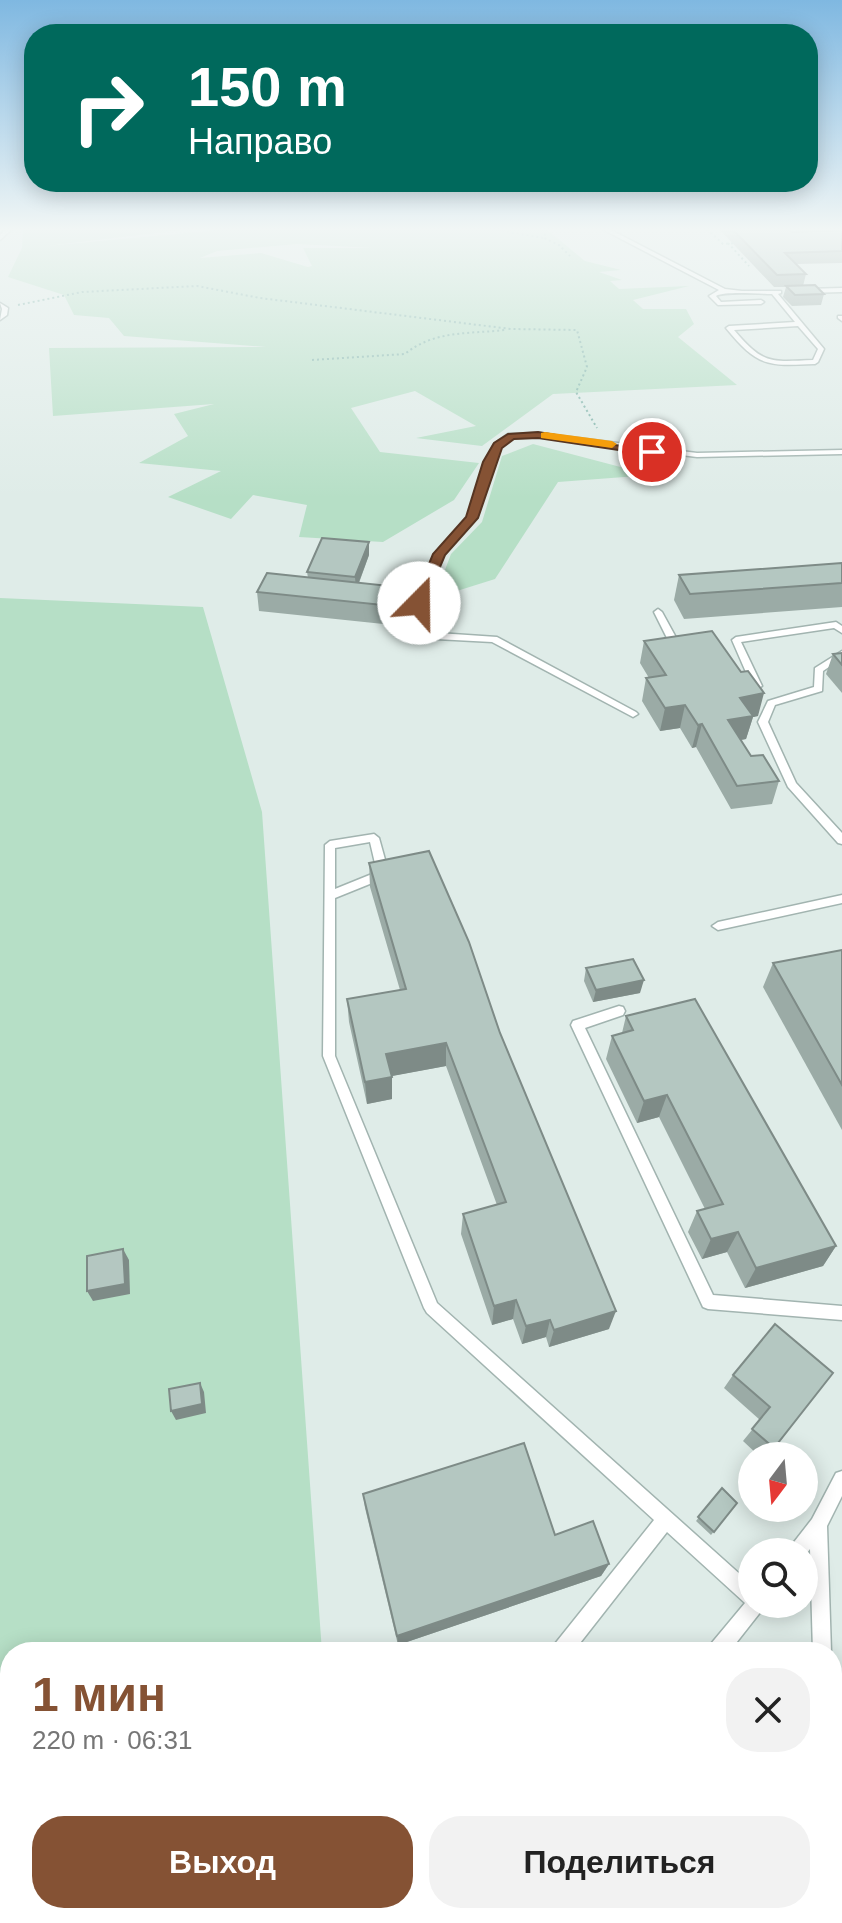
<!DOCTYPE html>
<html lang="ru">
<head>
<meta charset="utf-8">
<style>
  :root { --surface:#fff; --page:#f2f2f2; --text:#222; --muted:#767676; --accent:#855234 }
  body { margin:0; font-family:Helvetica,sans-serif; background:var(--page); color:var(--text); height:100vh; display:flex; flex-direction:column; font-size:30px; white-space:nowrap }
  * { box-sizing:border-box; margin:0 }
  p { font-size:26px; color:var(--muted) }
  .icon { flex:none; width:44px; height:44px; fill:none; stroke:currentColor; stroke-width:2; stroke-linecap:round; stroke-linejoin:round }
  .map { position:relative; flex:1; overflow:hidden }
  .drawer { position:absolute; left:0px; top:1642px; width:842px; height:282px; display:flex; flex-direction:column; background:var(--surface); border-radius:32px 32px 0 0; box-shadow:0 4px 20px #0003 }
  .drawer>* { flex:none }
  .guide { position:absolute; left:24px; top:24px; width:794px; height:168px; border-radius:32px; box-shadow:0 4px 20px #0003; background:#00695c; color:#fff; overflow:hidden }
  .needle { width:52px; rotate:196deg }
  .tools { position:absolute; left:738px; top:1442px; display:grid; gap:16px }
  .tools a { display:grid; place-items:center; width:80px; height:80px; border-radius:50%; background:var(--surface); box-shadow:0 4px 20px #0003; font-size:40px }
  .pin { position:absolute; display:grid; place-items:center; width:68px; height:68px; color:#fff; margin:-34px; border:4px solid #fff; border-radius:50%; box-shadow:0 2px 8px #0007 }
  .me { position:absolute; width:88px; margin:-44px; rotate:22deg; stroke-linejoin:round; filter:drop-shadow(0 0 6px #0008) }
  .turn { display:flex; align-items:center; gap:28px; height:168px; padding:0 32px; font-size:36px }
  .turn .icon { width:104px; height:104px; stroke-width:2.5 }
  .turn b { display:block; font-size:56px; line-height:68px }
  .round { display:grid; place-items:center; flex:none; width:84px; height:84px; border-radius:32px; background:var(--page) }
  .head { display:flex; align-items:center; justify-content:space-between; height:136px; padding:0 32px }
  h1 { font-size:48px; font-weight:800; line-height:60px; color:var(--accent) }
  .button { display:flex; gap:16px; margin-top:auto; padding:16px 32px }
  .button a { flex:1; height:92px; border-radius:32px; background:var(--accent); color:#fff; font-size:32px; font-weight:800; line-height:92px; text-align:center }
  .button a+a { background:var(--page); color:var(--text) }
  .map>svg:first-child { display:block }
  .green { fill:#b6dfc6; fill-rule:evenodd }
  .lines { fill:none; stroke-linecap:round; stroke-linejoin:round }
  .lane-casing { stroke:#a2b4b0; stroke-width:3 }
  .path { stroke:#7db2a8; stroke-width:2; stroke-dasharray:2 3; stroke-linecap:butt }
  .lane { fill:#fff; fill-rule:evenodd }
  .wall { fill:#9baba6 }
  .shaded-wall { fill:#7e8b87 }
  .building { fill:#b4c7c1; stroke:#7e8b87; stroke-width:2 }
  .route { fill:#855234; stroke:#563522; stroke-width:2 }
  .slow { fill:#f59e0b }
</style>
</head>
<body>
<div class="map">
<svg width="842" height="1923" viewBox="0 0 842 1923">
  <rect width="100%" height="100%" fill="#dfece8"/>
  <g class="green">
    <path d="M23,229H190L46,246L230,229H546L585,261L621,270L599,272L622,280L610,281L619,289L689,286L633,300L643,309H686L694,324L678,337L737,385L553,394L482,446L416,438L476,426L415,391L351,408L380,452L479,463L454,500L383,542L299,537L307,505L253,495L231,519L168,497L221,471L139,463L188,436L174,414L214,404L53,416L49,348L266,347L124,336L109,318L74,315L64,295L8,277L22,248ZM297,244L374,248H303L312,266L308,267L261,253L200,258L217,251Z"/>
    <polygon points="533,444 651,475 558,482 495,579 460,590 440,583 451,554 482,522 502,456"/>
    <polygon points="0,598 203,607 262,812 322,1652 10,1652 10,1914 180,1914 120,1923 0,1923"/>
  </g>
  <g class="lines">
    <defs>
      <g id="lane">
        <polygon points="6,229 12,229 0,240 0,235"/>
        <path d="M602,229H609L725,289L742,291H781V293L778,294L824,349L818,362L815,364C767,366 758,367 726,328L729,326L795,322L772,294C757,294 726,291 716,296L721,302L761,300L764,302L761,304L718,305L709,296L719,290ZM798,326L818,349L813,360C769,362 763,364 734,330Z"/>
        <polygon points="842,288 842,292 805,293 802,291 805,289"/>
        <polygon points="0,303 8,308 7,315 0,320 2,309"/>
        <polygon points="838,316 842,316 842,321 838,318"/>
        <polygon points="538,433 697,453 842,450 842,454 697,457 538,437 513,438 500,447 493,462 476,518 443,555 423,603 420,622 438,633 497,637 636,712 638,714 633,717 492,642 436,639 411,623 414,605 383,602 379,599 383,596 416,600 435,554 468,517 485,462 494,444 508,434"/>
        <polygon points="658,609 662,612 679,643 686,646 684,648 676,649 671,646 654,612"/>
        <polygon points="836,622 842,626 842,633 834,628 741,642 762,686 757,689 752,686 732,640 736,637"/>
        <polygon points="842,651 842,658 823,671 822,691 775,705 768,722 796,783 842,833 842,844 838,843 788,787 758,722 768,701 814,687 815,668"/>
        <path d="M374,834L379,838L389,874L387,877L335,898V1056L437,1303L752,1585V1604H765L762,1610L729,1652H708L710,1645L745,1603L667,1532L573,1652H552L554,1645L654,1520L427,1313L424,1308L323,1056L325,845L330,841ZM370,842L377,872L335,889V848Z"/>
        <polygon points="842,895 842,903 718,930 712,926 718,922"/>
        <polygon points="619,1006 623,1007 625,1011 623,1015 585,1028 713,1295 842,1306 842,1320 708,1309 703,1307 571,1025 573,1021"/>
        <polygon points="842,1471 842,1496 827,1526 831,1652 813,1652 810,1549 804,1557 804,1552 788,1552 791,1546 812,1519 836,1473"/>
        <polygon points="832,1717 839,1720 842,1728 842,1771 835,1768 832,1760"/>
        <polygon points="455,1914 483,1914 478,1923 449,1923"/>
        <polygon points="568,1914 589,1914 593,1923 571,1923"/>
      </g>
    </defs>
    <use href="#lane" class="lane-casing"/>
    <g class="path">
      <polyline points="492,229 544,238"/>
      <polyline points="547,229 544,238 559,245 570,256"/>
      <polyline points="707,229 723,244 736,243"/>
      <polyline points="728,243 749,266"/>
      <polyline points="18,305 82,292 197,286 260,298 511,329 577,330 587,367 576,392 597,428"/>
      <path d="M312,360L405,354C434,330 470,334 505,330"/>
    </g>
    <use href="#lane" class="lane"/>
  </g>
  <g class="wall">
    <polygon points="719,229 788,229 792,232 842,230 842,263 796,264 806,274 803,286 824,294 821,305 792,306 783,297 786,287 774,287"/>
    <polygon points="369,555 359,583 400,606 393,625 259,611 257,592 308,578 307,572"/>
    <polygon points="842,563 842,607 684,619 674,600 679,575"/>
    <polygon points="644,641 758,716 753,717 746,739 741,740 751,756 779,781 772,804 731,809 696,747 692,748 680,728 660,731 642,701 646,678 649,678 640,663"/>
    <polygon points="842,653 842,693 826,674 833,654"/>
    <polygon points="369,863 500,1033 609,1329 549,1347 546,1337 522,1344 513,1319 492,1325 461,1234 463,1214 497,1205 446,1066 391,1076 392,1099 367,1104 349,1022 347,999 400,990 370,887"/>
    <polygon points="842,950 842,1130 763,987 773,963"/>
    <polygon points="586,968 640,993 593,1002 584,981"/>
    <polygon points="626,1016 836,1246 823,1266 745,1288 727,1252 702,1259 688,1232 697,1211 705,1209 659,1117 637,1123 606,1059 612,1036 622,1033"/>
    <polygon points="833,1373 767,1456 759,1456 743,1441 760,1420 724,1388 733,1375"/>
    <polygon points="722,1488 737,1503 711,1535 696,1521"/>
    <polygon points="363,1494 555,1535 609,1564 601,1576 398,1645 365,1508"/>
    <polygon points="603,1914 727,1914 716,1923 607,1923"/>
  </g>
  <g class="shaded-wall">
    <polygon points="369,542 369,555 356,590 355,577"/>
    <polygon points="399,587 400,606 393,625 392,606"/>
    <polygon points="764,693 758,716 753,717 746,739 722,743 728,720 740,698"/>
    <polygon points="685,705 680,728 660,731 665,708"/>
    <polygon points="702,724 696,747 692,748 698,725"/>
    <polygon points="644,980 640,993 593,1002 596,990"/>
    <polygon points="446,1043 446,1066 387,1077 386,1054"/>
    <polygon points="392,1077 392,1099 367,1104 365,1082"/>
    <polygon points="667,1095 659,1117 637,1123 644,1101"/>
    <polygon points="738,1232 727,1252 702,1259 711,1239"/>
    <polygon points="836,1246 823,1266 745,1288 756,1268"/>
    <polygon points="123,1249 129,1260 130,1294 93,1301 87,1291"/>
    <polygon points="516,1300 513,1319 492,1325 494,1306"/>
    <polygon points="616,1311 609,1329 549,1347 554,1330"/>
    <polygon points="550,1320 546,1337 522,1344 526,1326"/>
    <polygon points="200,1383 204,1392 206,1413 176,1420 171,1411"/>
    <polygon points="609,1564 601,1576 398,1645 397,1636"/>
  </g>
  <g class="building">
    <polygon points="732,229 788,229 792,232 842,230 842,251 785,253 806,274 777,275"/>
    <polygon points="815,285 824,294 795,295 786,286"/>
    <polygon points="322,538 369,542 355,577 307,572"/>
    <polygon points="842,563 842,583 690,594 679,575"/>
    <polygon points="267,573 399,587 392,606 257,592"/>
    <polygon points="712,631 741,672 748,671 764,693 740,698 753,716 728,720 751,756 763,755 779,781 737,786 702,724 698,725 685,705 665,708 646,678 666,675 644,641"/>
    <polygon points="842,653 842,665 833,654"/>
    <polygon points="429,851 469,942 500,1033 616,1311 554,1330 550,1320 526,1326 516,1300 494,1306 463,1214 506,1202 446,1043 386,1054 392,1077 365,1082 347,999 406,989 369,863"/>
    <polygon points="842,950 842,1085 773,963"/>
    <polygon points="633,959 644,980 596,990 586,968"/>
    <polygon points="695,999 836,1246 756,1268 738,1232 711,1239 697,1211 723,1204 667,1095 644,1101 612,1036 633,1030 626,1016"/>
    <polygon points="123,1249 125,1284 87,1291 87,1256"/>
    <polygon points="775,1324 833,1373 774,1448 752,1429 770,1407 733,1375"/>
    <polygon points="200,1383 202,1404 171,1411 169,1389"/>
    <polygon points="524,1443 555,1535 593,1521 609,1564 397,1636 363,1494"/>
    <polygon points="722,1488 737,1503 714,1532 698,1517"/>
    <polygon points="832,1776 842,1792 842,1824 832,1832"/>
    <polygon points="610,1914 727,1914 716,1923 615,1923"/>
  </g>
  <linearGradient id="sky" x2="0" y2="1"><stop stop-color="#7fb8e1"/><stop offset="0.46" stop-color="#f1f6f5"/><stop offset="1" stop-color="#f1f6f5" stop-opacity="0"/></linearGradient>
  <rect width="842" height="498" fill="url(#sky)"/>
  <polygon class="route" points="538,432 657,452 652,455 538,438 514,439 502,448 478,518 445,555 424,605 415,605 413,603 433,554 466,517 483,462 494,443 508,434"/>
  <polygon class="slow" points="545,432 612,441 617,444 612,448 541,438 541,433"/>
</svg>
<div class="tools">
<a><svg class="needle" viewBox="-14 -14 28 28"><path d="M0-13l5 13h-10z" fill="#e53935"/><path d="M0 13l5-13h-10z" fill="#767676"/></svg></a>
<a><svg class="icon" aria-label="search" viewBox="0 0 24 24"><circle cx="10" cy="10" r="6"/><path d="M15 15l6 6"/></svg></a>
</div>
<div class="pin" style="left:652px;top:452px;background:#d93025"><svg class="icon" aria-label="arrive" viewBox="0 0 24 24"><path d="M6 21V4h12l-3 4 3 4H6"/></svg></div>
<svg class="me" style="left:419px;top:603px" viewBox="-20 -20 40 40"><circle r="19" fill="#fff"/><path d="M0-13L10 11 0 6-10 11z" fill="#855234"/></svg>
<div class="guide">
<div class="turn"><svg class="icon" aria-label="right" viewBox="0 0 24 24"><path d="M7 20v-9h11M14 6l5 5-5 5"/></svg><div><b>150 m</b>Направо</div></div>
</div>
<section class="drawer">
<div class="head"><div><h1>1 мин</h1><p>220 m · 06:31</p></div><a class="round"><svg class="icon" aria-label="close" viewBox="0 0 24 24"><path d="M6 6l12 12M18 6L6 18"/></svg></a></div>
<div class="button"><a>Выход</a><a>Поделиться</a></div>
</section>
</div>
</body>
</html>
